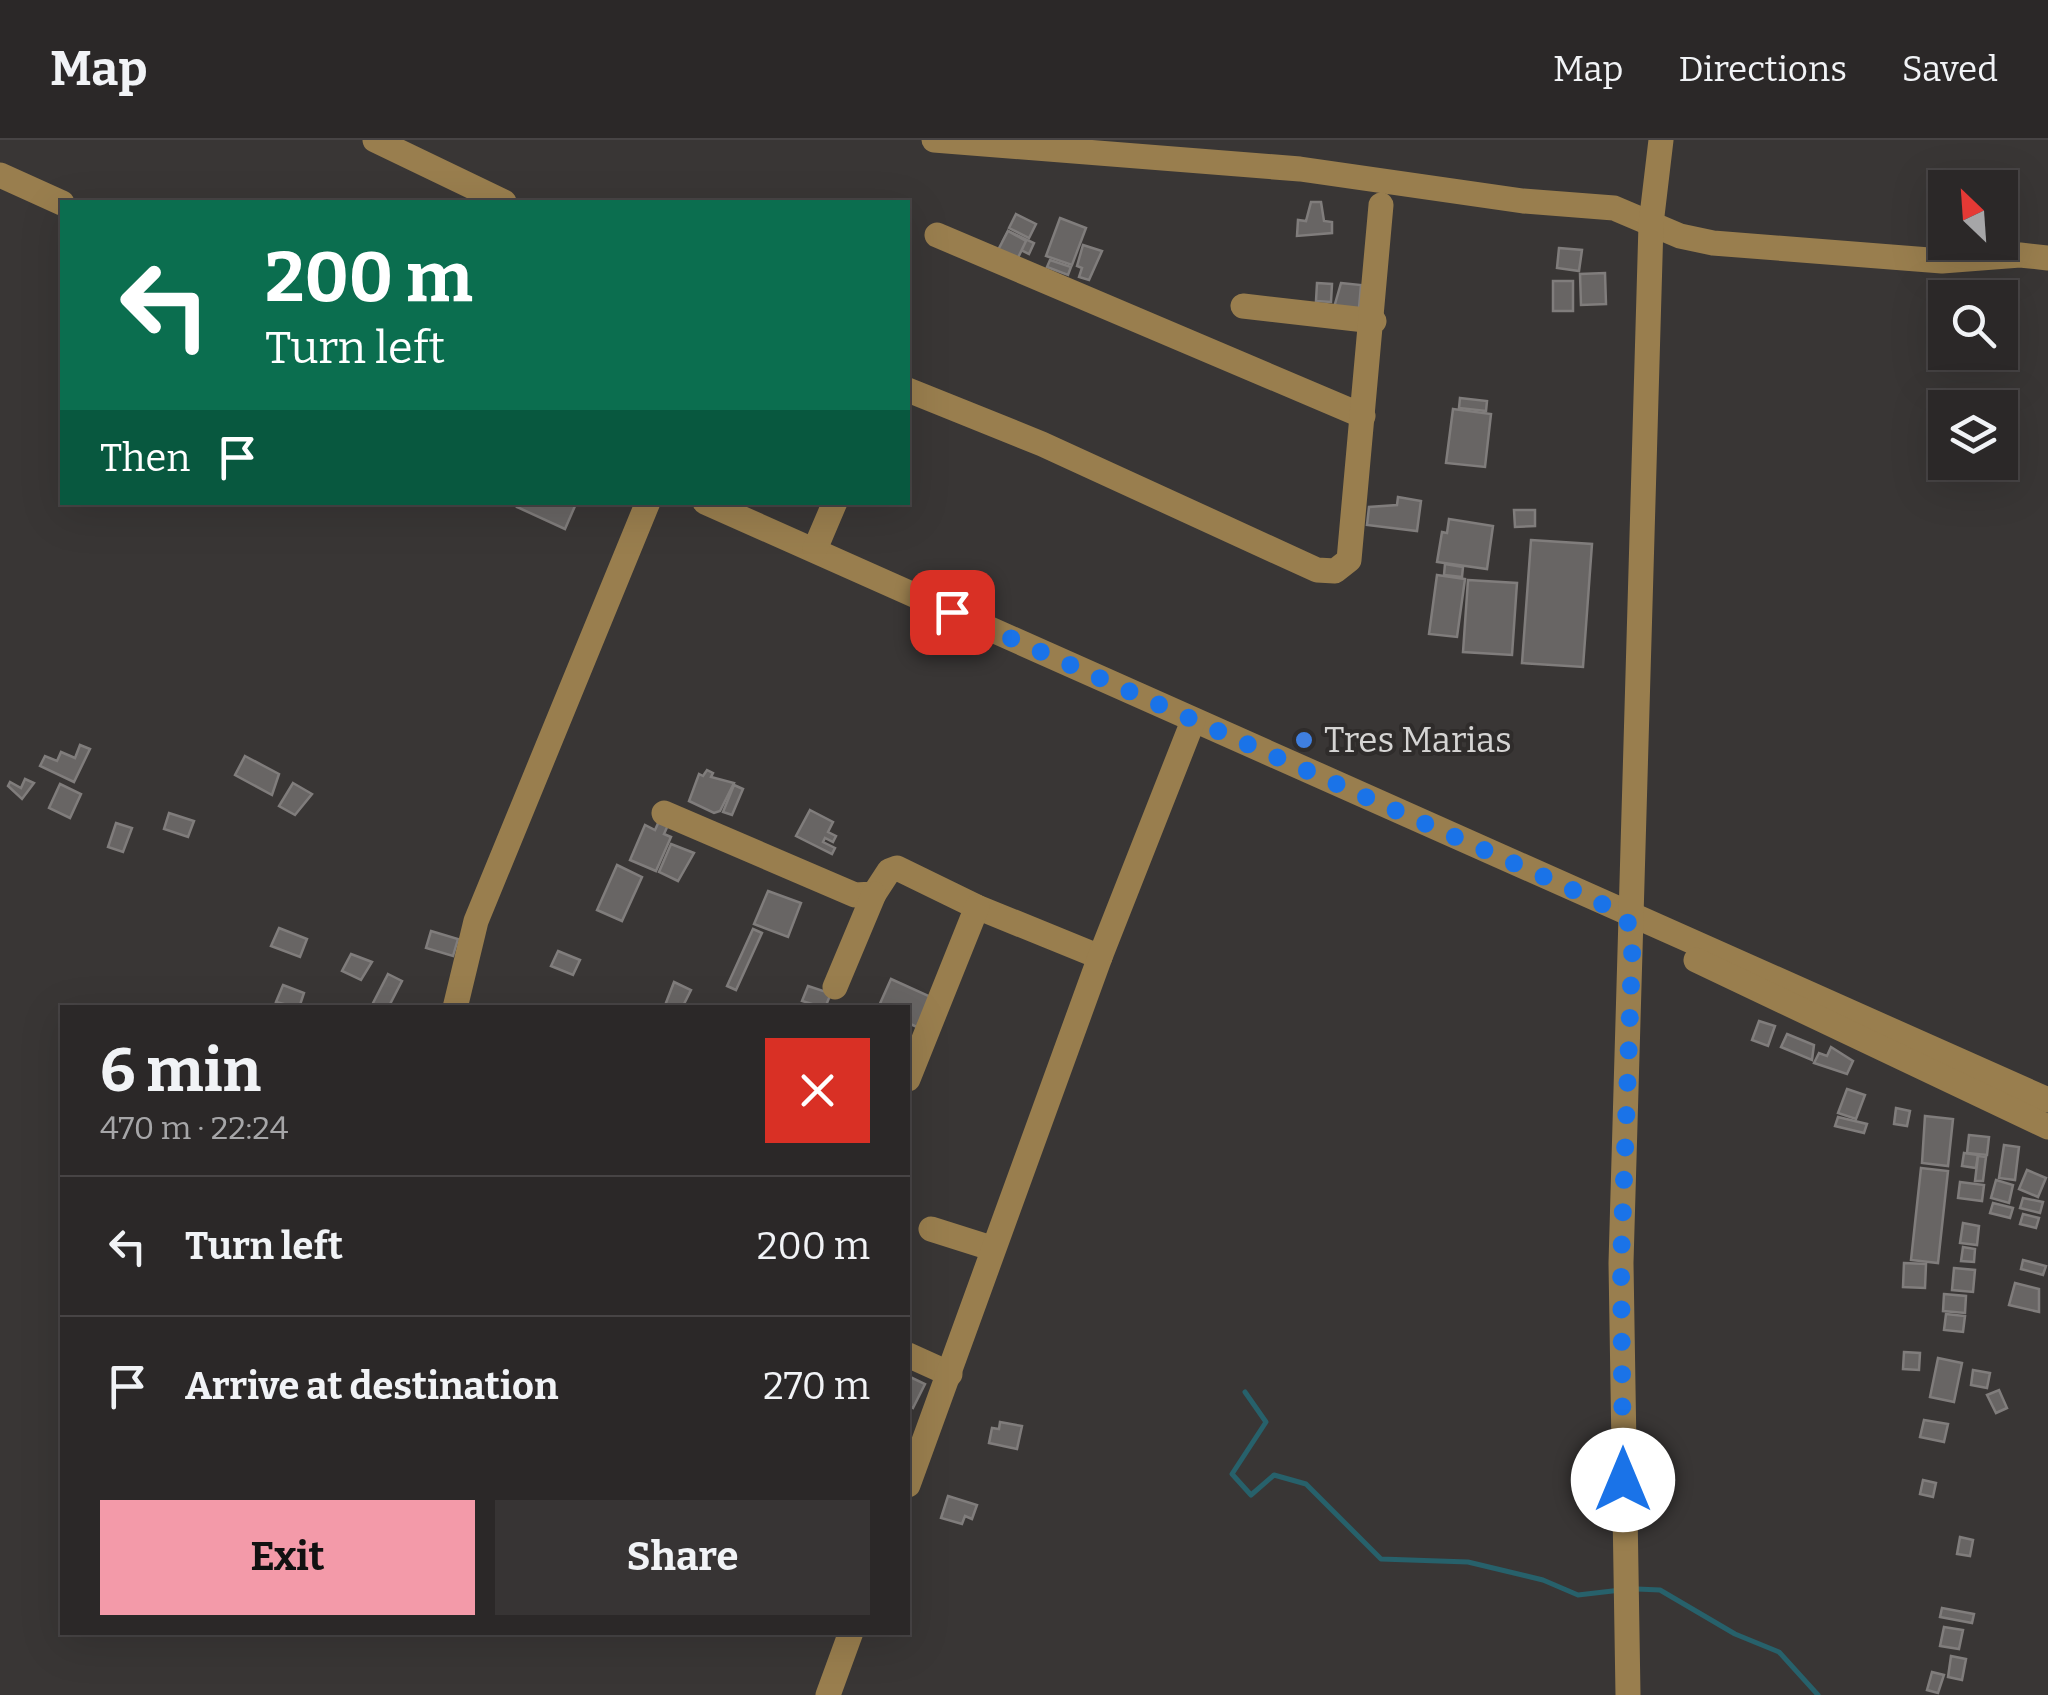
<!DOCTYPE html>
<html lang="en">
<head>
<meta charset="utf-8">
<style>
  :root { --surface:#2b2828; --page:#373434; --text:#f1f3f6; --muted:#a6a6a8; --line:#474445; --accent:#f39aa9 }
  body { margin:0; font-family:Bitter,serif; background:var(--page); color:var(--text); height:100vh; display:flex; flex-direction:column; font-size:38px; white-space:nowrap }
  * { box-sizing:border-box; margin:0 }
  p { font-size:32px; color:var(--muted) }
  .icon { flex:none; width:55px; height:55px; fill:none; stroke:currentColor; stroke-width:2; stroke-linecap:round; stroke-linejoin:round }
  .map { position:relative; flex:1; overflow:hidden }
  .side { position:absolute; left:60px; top:865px; width:850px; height:630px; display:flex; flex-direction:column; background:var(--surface); border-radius:0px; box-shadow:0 10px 40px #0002,0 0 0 2px var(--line) }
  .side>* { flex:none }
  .hud { position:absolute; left:60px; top:60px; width:850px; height:305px; border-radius:0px; box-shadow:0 10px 40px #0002,0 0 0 2px var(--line); background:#0b6e4f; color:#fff; overflow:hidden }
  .needle { width:65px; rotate:335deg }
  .tools { position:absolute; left:1928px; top:30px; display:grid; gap:20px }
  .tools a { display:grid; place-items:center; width:90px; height:90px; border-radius:0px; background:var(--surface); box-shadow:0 10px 40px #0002,0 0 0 2px var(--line); font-size:50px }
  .pin { position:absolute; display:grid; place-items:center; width:85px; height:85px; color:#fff; margin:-42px; border-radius:20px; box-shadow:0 5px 15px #0006 }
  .me { position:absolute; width:110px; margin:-55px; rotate:0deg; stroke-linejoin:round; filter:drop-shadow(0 0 8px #0008) }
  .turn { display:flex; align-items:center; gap:35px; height:210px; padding:0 40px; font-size:45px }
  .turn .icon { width:130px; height:130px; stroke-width:2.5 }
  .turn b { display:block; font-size:70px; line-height:85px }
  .then { display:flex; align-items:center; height:95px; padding:0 40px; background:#0003; gap:20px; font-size:38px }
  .round { display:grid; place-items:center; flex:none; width:105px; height:105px; border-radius:0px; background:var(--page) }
  .headline { display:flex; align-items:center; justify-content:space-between; height:170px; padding:0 40px }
  h1 { font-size:60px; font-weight:700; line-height:75px }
  .action { display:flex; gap:20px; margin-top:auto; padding:20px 40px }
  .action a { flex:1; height:115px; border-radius:0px; background:var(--accent); color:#111; font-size:40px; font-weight:700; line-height:115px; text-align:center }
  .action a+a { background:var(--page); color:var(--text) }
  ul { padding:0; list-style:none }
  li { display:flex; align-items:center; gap:30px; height:140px; padding:0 40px; border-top:2px solid var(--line) }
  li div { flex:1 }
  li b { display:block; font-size:38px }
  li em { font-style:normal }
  header { display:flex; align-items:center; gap:60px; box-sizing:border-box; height:140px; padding:0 50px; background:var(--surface); border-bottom:2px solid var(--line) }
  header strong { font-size:48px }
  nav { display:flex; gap:55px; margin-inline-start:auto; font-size:35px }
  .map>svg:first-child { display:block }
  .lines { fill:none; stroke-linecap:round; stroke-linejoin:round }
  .stream { stroke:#27616b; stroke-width:5 }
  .building { fill:#686564; stroke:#807d7c; stroke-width:2.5 }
  .minor { stroke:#997e4e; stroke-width:25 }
  .route { stroke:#1a73e8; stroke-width:18; stroke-dasharray:0 32.4 }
  .shop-dot { fill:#3f7fe0; stroke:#2f2c2b; stroke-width:4 }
  .labels { text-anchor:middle; stroke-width:8; stroke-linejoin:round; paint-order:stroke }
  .poi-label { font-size:35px; fill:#d5d4d3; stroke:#2f2c2b; text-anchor:start }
</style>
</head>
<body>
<header>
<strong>Map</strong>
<nav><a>Map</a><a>Directions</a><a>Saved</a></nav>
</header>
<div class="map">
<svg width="2048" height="1555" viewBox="0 0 2048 1555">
  <rect width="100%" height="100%" fill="#393635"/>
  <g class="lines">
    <g class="stream">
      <polyline points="1245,1252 1266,1282 1232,1334 1251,1355 1274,1335 1306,1344 1381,1419 1468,1422 1543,1440 1578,1455 1621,1450"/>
      <polyline points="1637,1449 1660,1450 1735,1494 1779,1512 1818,1555"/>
    </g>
  </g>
  <g class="building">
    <polygon points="1311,62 1321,62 1324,81 1332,82 1332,93 1297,96 1298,80 1306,81"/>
    <polygon points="1016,74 1036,84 1029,98 1009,88"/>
    <polygon points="1060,78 1086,88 1072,125 1046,116"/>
    <polygon points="1008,91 1034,103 1029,114 1003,101"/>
    <polygon points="1008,91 1026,101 1016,122 997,112"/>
    <polygon points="1083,105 1102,111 1089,140 1079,137 1082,128 1077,126"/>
    <polygon points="1559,108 1582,110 1579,131 1557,128"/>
    <polygon points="1050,120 1071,127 1068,135 1047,127"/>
    <polygon points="1605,133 1606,164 1581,165 1580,134"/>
    <rect x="1553" y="141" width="20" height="30"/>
    <polygon points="1317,143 1332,144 1331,162 1316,161"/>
    <polygon points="1341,143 1361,145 1359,168 1333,171"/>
    <polygon points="1460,258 1487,261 1486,271 1459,268"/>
    <polygon points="1453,269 1491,274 1485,327 1446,323"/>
    <polygon points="1398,357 1421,361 1417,391 1367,385 1369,367 1397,365"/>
    <polygon points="519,362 573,362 575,366 565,389 517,367"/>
    <polygon points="1514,370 1535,370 1535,386 1515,387"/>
    <polygon points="1449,379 1493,386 1487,429 1437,422 1442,392 1447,393"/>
    <polygon points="1531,400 1592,404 1583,527 1522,523"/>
    <polygon points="1445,424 1463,427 1462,437 1444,435"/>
    <polygon points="1437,435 1465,439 1457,497 1429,494"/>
    <polygon points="1468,440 1517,443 1512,515 1463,512"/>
    <polygon points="80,605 90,609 74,642 40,626 45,616 57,621 61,612 75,618"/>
    <polygon points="245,616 279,634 272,655 235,635"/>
    <polygon points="707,630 713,633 711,637 734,643 720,671 714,673 689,661 699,634 703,636"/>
    <polygon points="25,639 34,643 22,659 8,646 10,642 21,648"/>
    <polygon points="293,643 312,654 295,675 279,666"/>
    <polygon points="60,644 81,654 70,678 49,668"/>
    <polygon points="734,645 743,649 732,675 723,672"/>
    <polygon points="810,670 833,682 828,692 836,696 833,702 825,698 823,702 835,708 832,714 796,696"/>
    <polygon points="169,673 194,681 188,697 164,689"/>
    <polygon points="660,679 669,683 664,694 671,697 656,731 630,720 645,685 655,690"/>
    <polygon points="116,683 132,688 123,712 108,707"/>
    <polygon points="671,704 694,713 678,741 659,732"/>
    <polygon points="617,725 642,737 622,781 597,770"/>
    <polygon points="768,751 801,763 788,797 754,784"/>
    <polygon points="279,788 307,799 300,817 271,806"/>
    <polygon points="753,789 762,793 736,850 727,846"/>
    <polygon points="431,791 458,799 453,816 426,808"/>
    <polygon points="558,811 580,820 573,835 551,826"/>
    <polygon points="351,814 372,822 361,840 342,831"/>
    <polygon points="388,834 402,841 388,868 377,868 372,865"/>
    <polygon points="891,839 931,857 917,887 908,883 908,868 878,868"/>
    <polygon points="674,842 691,850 682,868 664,868"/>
    <polygon points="283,845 304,853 299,868 276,862"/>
    <polygon points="808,846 826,852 833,848 825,868 802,861"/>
    <polygon points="1759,881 1775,886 1768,906 1752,900"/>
    <polygon points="1787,894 1814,905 1812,920 1781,907"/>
    <polygon points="1831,907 1853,921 1847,934 1814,923 1819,913 1827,916"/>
    <polygon points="1847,949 1865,955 1856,979 1838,973"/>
    <polygon points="1896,968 1910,971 1907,986 1894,984"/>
    <polygon points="1925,976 1953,979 1948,1026 1922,1023"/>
    <polygon points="1838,977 1867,984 1864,993 1835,986"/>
    <polygon points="1969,995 1989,997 1987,1015 1967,1013"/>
    <polygon points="2004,1005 2019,1007 2015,1040 1999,1038"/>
    <polygon points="1964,1013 1978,1015 1976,1028 1962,1026"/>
    <polygon points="1978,1016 1986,1017 1983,1041 1975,1041"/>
    <polygon points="1921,1028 1948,1031 1938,1123 1911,1120"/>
    <polygon points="2027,1030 2046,1038 2038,1057 2019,1049"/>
    <polygon points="1996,1040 2013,1045 2009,1063 1991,1058"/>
    <polygon points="1960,1042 1984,1045 1982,1061 1958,1058"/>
    <polygon points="2023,1058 2043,1062 2040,1073 2020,1068"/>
    <polygon points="1993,1063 2013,1068 2010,1078 1990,1073"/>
    <polygon points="2023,1074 2039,1078 2036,1088 2020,1084"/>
    <polygon points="1963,1083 1979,1086 1977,1105 1960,1103"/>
    <polygon points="1963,1107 1975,1109 1974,1122 1961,1121"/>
    <polygon points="2023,1120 2046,1126 2043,1135 2021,1129"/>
    <polygon points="1904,1123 1926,1124 1925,1148 1903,1147"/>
    <polygon points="1954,1128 1975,1130 1973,1152 1952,1150"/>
    <polygon points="2015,1143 2039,1149 2039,1172 2009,1165"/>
    <polygon points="1944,1154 1966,1156 1965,1173 1943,1171"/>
    <polygon points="1946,1174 1965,1176 1963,1192 1944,1190"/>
    <polygon points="1904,1212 1920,1213 1919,1230 1903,1229"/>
    <polygon points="1938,1218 1962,1223 1954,1262 1930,1257"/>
    <polygon points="1973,1230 1990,1233 1987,1248 1971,1245"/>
    <polygon points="908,1236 925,1244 913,1268 908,1265"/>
    <polygon points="1999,1250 2007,1268 1996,1273 1987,1255"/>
    <polygon points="1924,1280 1948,1284 1944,1302 1920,1297"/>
    <polygon points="1000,1282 1022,1286 1017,1309 989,1303 992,1288 999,1289"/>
    <polygon points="1923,1340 1936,1343 1933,1357 1920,1354"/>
    <polygon points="948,1356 977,1365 972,1379 965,1376 962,1384 941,1378"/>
    <polygon points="1960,1397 1973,1400 1970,1416 1957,1414"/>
    <polygon points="1942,1468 1974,1474 1972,1483 1940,1477"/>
    <polygon points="1944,1487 1963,1490 1959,1509 1940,1506"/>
    <polygon points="1951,1516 1966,1519 1962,1540 1948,1537"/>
    <polygon points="1932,1532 1944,1535 1938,1553 1927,1550"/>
  </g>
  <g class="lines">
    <g class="minor">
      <polyline points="375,0 504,62"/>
      <polyline points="934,0 1300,29 1523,61 1614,68 1680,96 1713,103 1942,121 2020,115 2048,118"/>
      <polyline points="0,35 62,63"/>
      <polyline points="937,95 1363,276"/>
      <polyline points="1243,166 1374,181"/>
      <polyline points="908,250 1042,304 1317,430 1335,431 1349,420 1381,65"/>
      <polyline points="705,362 2048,960"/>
      <polyline points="815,409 835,362"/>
      <polyline points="664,673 855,755 874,754 889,731 897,728 977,767 1100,817"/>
      <polyline points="1696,820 2048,987"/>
      <polyline points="835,847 874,754"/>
      <polyline points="455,868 476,781 648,362"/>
      <polyline points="908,939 977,767"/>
      <polyline points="931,1089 991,1108"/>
      <polyline points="908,1215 950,1234"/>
      <polyline points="908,1345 1100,817 1193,581"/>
      <polyline points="828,1555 851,1492"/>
      <polyline points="1628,1555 1621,1123 1651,84 1661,0"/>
    </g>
  </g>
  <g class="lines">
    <polyline class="route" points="952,472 1558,743 1619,772 1633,789 1621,1123 1623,1340"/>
  </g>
  <circle class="shop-dot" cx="1304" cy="600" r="10"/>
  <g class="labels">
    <g class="poi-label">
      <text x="1324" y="612">Tres Marias</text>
    </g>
  </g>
</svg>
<div class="tools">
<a><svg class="needle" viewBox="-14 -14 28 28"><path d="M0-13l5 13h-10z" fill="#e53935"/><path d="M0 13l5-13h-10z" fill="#a6a6a8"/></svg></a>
<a><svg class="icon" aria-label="search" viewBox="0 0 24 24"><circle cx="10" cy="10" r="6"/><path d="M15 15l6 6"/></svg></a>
<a><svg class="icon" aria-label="layers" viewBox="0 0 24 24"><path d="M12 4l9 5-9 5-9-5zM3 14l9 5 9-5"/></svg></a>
</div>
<div class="pin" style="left:952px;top:472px;background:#d93025"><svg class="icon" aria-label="arrive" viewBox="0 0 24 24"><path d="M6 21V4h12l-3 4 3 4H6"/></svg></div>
<svg class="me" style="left:1623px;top:1340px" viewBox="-20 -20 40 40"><circle r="19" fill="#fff"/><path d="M0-13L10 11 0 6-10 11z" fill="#1a73e8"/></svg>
<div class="hud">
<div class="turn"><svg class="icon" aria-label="left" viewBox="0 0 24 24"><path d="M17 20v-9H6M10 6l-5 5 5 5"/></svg><div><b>200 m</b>Turn left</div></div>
<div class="then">Then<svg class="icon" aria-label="arrive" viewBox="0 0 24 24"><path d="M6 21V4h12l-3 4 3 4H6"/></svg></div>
</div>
<section class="side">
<div class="headline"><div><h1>6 min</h1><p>470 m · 22:24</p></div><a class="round" style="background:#d93025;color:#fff"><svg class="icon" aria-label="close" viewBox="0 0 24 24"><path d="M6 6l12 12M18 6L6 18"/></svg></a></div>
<ul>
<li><svg class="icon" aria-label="left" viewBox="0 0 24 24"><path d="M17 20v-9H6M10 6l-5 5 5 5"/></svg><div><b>Turn left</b></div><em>200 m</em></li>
<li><svg class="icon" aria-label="arrive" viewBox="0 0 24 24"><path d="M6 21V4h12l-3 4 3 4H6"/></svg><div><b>Arrive at destination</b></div><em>270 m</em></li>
</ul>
<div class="action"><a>Exit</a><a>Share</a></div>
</section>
</div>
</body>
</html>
